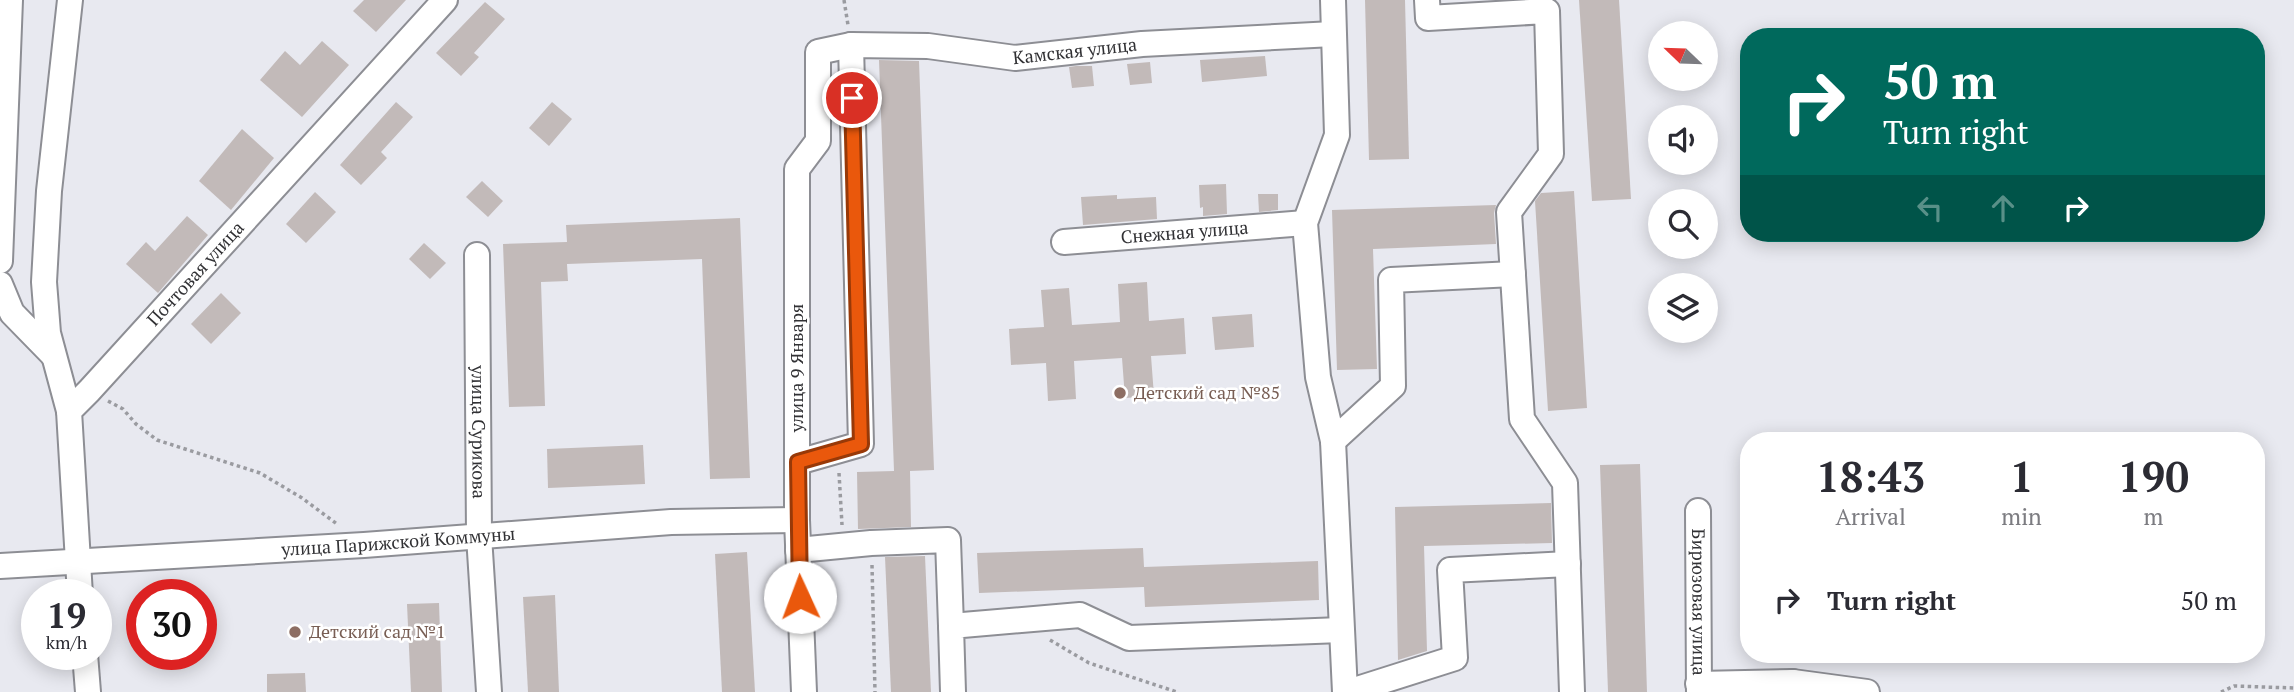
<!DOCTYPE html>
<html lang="en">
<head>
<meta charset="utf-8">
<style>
  :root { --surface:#fff; --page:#f2f2f3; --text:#2b2b33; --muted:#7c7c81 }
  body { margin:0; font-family:"PT Serif",serif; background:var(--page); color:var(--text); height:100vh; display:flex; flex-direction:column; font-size:26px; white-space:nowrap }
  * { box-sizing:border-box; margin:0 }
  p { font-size:23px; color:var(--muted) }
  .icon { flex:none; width:38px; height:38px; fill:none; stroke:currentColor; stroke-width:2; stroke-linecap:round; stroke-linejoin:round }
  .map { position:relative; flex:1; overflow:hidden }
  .side { position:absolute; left:1740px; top:432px; width:525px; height:231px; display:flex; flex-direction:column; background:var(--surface); border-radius:28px; box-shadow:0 4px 18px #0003 }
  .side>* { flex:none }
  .banner { position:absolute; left:1740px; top:28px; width:525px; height:214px; border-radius:28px; box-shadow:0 4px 18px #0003; background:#00695c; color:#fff; overflow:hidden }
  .needle { width:46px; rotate:293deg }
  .controls { position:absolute; left:1648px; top:21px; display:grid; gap:14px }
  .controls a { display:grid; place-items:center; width:70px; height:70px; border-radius:50%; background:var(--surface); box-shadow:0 4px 18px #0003; font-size:35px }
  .speed { position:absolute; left:21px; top:579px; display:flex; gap:14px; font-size:35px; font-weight:700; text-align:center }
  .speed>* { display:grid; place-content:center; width:91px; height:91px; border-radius:50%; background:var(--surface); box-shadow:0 4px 18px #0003; line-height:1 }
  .speed small { font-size:18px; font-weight:400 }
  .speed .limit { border:10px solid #d22; background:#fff; color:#111 }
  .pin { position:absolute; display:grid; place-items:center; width:60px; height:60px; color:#fff; margin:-30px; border:4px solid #fff; border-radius:50%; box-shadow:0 2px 7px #0007 }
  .me { position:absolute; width:77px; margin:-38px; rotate:358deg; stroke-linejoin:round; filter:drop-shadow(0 0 5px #0008) }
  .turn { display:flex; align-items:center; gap:24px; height:147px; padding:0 28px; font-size:32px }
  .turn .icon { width:91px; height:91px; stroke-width:2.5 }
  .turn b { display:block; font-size:49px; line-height:60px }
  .lanes { display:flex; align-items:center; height:66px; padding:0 28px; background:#0003; justify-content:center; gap:35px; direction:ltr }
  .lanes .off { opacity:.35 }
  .eta { display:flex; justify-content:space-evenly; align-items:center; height:119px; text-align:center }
  .eta b { font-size:42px; font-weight:800; line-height:49px }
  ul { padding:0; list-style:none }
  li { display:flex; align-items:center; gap:21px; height:98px; padding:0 28px }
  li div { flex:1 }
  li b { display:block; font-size:26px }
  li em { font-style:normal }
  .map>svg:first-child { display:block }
  .building { fill:#c2bab9 }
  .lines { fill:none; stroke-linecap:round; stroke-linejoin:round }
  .minor-casing { stroke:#8d8e94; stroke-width:28 }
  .path { stroke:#9a9ba0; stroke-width:3.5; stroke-dasharray:3.5 3.5; stroke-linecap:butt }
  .minor { stroke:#fff; stroke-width:24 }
  .route-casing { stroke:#983908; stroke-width:18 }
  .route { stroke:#ea580c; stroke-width:12 }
  .education-dot { fill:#8d6e63; stroke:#fff; stroke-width:2.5 }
  .labels { text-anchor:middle; stroke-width:5; stroke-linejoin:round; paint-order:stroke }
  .street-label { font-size:18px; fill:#313134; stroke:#fff }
  .education-label { font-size:18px; fill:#785e54; stroke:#fff; text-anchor:start }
</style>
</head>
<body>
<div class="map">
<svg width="2294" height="692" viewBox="0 0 2294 692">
  <rect width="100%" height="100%" fill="#e8e9f0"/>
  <g class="building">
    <polygon points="364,0 406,0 376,32 353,11"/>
    <polygon points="1365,0 1405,0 1409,159 1369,160"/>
    <polygon points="1579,0 1619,0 1631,199 1592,201"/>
    <polygon points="485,2 505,19 474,53 479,57 461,76 436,53"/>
    <polygon points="322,41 349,65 302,117 260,80 285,51 300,65"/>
    <polygon points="1265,56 1267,76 1202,82 1200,60"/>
    <polygon points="879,60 919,61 934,470 910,471 911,527 858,529 857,472 894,471"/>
    <polygon points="1150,62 1152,83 1130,85 1127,64"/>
    <polygon points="1076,66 1092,66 1094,86 1072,88 1069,67"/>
    <polygon points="396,102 413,117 381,152 387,158 361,185 340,165"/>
    <polygon points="552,102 572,119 549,146 529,128"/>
    <polygon points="242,129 274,158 231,210 199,181"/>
    <polygon points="482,181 503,201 488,217 466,197"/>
    <polygon points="1226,184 1227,214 1203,216 1203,207 1200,208 1199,185"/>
    <polygon points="1574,191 1587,408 1548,411 1535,201 1541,193"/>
    <polygon points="315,192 336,212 306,243 286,224"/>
    <polygon points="1258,194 1278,194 1278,210 1259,212"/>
    <polygon points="1117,195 1117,199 1156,197 1157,219 1083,225 1081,197"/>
    <polygon points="1496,205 1494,213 1496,244 1373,249 1377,369 1337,370 1332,210"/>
    <polygon points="187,216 208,235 158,293 126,264 146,242 155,251"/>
    <polygon points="740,218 750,478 710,479 702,259 567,264 568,281 541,282 545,406 509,407 503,244 567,242 566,225"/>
    <polygon points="424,243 446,263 430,279 409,259"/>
    <polygon points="1147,282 1149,321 1184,318 1186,354 1151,356 1154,396 1125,398 1122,358 1074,361 1076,399 1048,401 1046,363 1011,365 1009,329 1044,327 1041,290 1069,288 1072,325 1120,322 1118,284"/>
    <polygon points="221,293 241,313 211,344 191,324"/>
    <polygon points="1252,314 1254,347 1215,350 1212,317"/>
    <polygon points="643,445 645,484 548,488 547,449"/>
    <polygon points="1640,464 1647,692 1608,692 1600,465"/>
    <polygon points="1551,503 1552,543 1424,546 1427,651 1398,660 1395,507"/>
    <polygon points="1143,548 1144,567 1318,561 1319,600 1145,607 1144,587 979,593 977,553"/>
    <polygon points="747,552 755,692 722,692 715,554"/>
    <polygon points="925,556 931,692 891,692 885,557"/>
    <polygon points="555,595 559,692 528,692 523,597"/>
    <polygon points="439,603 442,692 411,692 407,604"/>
    <polygon points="305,673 306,692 267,692 267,674"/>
  </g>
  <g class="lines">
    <defs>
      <g id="minor">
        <polyline points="1333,0 1337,135 1305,223 1318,377 1333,441 1345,692"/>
        <polyline points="1427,0 1428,18 1547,11 1551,154 1509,212 1522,419 1565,483 1572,692"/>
        <path id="s1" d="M1064,242L1305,223"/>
        <path id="s2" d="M477,255L479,536L489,692"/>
        <polyline points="0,261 10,0"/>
        <polyline points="0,284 12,313 53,355"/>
        <polyline points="69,411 48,333 44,282 49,191 70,0"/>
        <polyline points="1333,441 1393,386 1391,280 1513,274"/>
        <polyline points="798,462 861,444 851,45"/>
        <path id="s3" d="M1698,511L1699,692"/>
        <polyline points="798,550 871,543 948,540 951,626"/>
        <path id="s4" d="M0,566L364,545L671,522L797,520"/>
        <path id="s5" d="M80,595L69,411L89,391L445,0"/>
        <polyline points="85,654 88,692"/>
        <polyline points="1793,682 1867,692"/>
        <polyline points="1698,684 1793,682 1794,692"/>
        <path id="s6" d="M804,692L797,520V169L818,141V52L851,45L928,46L1015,58L1142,44L1333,34"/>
        <polyline points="953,692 951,626 1080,615 1129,638 1341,630"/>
        <polyline points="1348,692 1455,658 1450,570 1568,564"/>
      </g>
    </defs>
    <use href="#minor" class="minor-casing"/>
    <g class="path">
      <polyline points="844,0 848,25"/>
      <polyline points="108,401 123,409 136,424 157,440 260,473 302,498 337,524"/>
      <polyline points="839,473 842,525"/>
      <polyline points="872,565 875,692"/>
      <polyline points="1050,640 1089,663 1177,692"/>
      <polyline points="2221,692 2234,686 2294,688"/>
    </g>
    <use href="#minor" class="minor"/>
  </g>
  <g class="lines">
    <defs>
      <polyline id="route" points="800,597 798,462 861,444 852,98"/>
    </defs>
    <use href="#route" class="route-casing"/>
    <use href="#route" class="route"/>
  </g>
  <g class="education-dot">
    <circle cx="1120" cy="393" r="7"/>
    <circle cx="295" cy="632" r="7"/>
  </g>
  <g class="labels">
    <g class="street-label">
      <text dy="6" stroke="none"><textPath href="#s6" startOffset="906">Камская улица</textPath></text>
      <text dy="6" stroke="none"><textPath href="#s1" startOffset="121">Снежная улица</textPath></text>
      <text dy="6" stroke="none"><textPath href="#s5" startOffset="371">Почтовая улица</textPath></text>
      <text transform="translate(797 368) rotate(-90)" y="6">улица 9 Января</text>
      <text dy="6" stroke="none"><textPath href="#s2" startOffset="177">улица Сурикова</textPath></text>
      <text dy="6" stroke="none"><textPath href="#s4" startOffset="399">улица Парижской Коммуны</textPath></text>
      <text dy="6" stroke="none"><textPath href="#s3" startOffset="91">Бирюзовая улица</textPath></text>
    </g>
    <g class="education-label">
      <text x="1134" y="399">Детский сад №85</text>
      <text x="309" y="638">Детский сад №1</text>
    </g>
  </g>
</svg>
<div class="controls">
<a><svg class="needle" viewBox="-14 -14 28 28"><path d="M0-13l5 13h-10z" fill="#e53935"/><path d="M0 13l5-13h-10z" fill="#7c7c81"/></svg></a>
<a><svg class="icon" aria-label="sound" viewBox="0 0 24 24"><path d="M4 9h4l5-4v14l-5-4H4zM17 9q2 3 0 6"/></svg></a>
<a><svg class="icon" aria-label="search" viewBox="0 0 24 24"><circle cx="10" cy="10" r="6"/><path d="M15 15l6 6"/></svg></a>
<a><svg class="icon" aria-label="layers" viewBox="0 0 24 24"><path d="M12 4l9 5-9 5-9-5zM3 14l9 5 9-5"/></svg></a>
</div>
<div class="speed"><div>19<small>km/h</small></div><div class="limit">30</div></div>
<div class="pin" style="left:852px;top:98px;background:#d93025"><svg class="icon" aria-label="arrive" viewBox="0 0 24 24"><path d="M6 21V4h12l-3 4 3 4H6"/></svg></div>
<svg class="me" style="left:800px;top:597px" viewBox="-20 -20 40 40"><circle r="19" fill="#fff"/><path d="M0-13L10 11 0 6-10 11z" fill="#ea580c"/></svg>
<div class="banner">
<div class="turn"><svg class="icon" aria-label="right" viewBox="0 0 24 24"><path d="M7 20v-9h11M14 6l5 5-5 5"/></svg><div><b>50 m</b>Turn right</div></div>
<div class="lanes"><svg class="icon off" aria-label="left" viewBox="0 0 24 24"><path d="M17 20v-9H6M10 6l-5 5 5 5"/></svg><svg class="icon off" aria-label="ahead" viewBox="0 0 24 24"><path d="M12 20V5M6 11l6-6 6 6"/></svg><svg class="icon" aria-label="right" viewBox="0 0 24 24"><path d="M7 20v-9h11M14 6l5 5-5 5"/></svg></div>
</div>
<section class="side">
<div class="eta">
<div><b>18:43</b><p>Arrival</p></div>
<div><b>1</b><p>min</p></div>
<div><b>190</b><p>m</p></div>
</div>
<ul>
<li><svg class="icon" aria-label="right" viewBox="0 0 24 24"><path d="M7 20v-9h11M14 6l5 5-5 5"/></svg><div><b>Turn right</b></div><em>50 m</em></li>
</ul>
</section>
</div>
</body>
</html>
